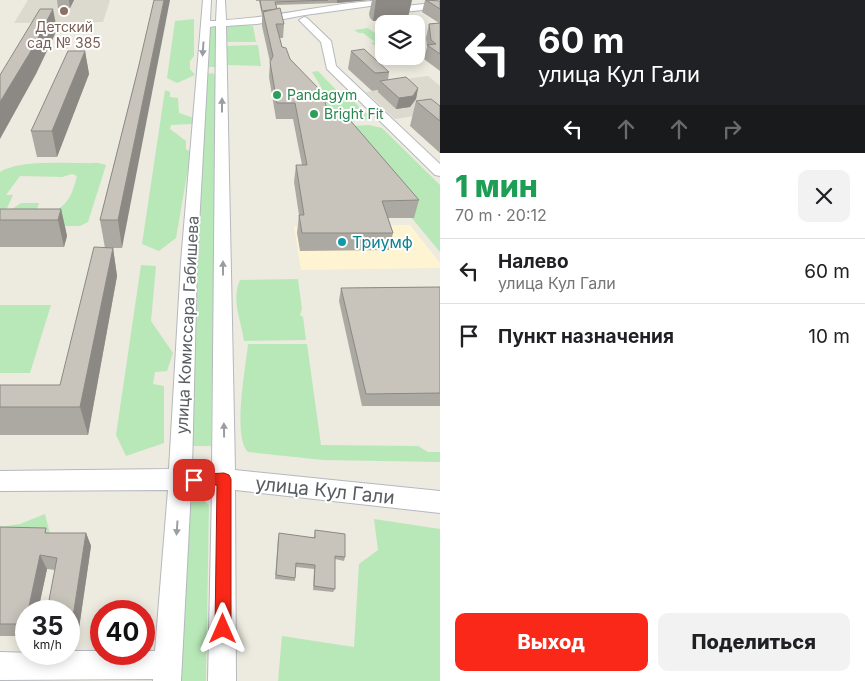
<!DOCTYPE html>
<html lang="ru">
<head>
<meta charset="utf-8">
<style>
  :root { --surface:#fff; --page:#f2f2f2; --text:#202124; --muted:#757577; --line:#e0e0e0; --accent:#fa2818 }
  body { margin:0; font-family:Inter,sans-serif; background:var(--page); color:var(--text); height:100vh; display:flex; flex-direction:column; font-size:19px; white-space:nowrap }
  * { box-sizing:border-box; margin:0 }
  p { font-size:16px; color:var(--muted) }
  .icon { flex:none; width:28px; height:28px; fill:none; stroke:currentColor; stroke-width:2; stroke-linecap:round; stroke-linejoin:round }
  .map { position:relative; flex:1; overflow:hidden }
  .drawer { display:flex; flex-direction:column; background:var(--surface); width:425px }
  .drawer>* { flex:none }
  .banner { background:#202124; color:#fff; overflow:hidden }
  .buttons { position:absolute; left:375px; top:15px; display:grid; gap:10px }
  .buttons a { display:grid; place-items:center; width:50px; height:50px; border-radius:10px; background:var(--surface); box-shadow:0 2px 12px #0003; font-size:25px }
  .speed { position:absolute; left:15px; top:600px; display:flex; gap:10px; font-size:25px; font-weight:700; text-align:center }
  .speed>* { display:grid; place-content:center; width:65px; height:65px; border-radius:50%; background:var(--surface); box-shadow:0 2px 12px #0003; line-height:1 }
  .speed small { font-size:12px; font-weight:400 }
  .speed .limit { border:8px solid #d22; background:#fff; color:#111 }
  .pin { position:absolute; display:grid; place-items:center; width:42px; height:42px; color:#fff; margin:-21px; border-radius:10px; box-shadow:0 2px 8px #0006 }
  .me { position:absolute; width:55px; margin:-28px; rotate:0deg; stroke-linejoin:round; filter:drop-shadow(0 0 4px #0008) }
  .turn { display:flex; align-items:center; gap:18px; height:105px; padding:0 15px; font-size:22px }
  .turn .icon { width:65px; height:65px; stroke-width:2.5 }
  .turn b { display:block; font-size:35px; line-height:42px }
  .lanes { display:flex; align-items:center; height:48px; padding:0 15px; background:#0003; justify-content:center; gap:25px; direction:ltr }
  .lanes .off { opacity:.35 }
  .round { display:grid; place-items:center; flex:none; width:52px; height:52px; border-radius:10px; background:var(--page) }
  .headline { display:flex; align-items:center; justify-content:space-between; height:85px; padding:0 15px }
  h1 { font-size:30px; font-weight:800; line-height:38px; color:#1e9e55 }
  .primary-button { display:flex; gap:10px; margin-top:auto; padding:10px 15px }
  .primary-button a { flex:1; height:58px; border-radius:10px; background:var(--accent); color:#fff; font-size:20px; font-weight:800; line-height:58px; text-align:center }
  .primary-button a+a { background:var(--page); color:var(--text) }
  ul { padding:0; list-style:none }
  li { display:flex; align-items:center; gap:15px; height:65px; padding:0 15px; border-top:1px solid var(--line) }
  li div { flex:1 }
  li b { display:block; font-size:19px }
  li em { font-style:normal }
  main { display:flex; flex:1; min-height:0 }
  .map>svg:first-child { display:block }
  .commercial { fill:#fff4d2 }
  .education { fill:#dcd9ce }
  .green { fill:#b8e8b8 }
  .lines { fill:none; stroke-linecap:round; stroke-linejoin:round }
  .minor-casing { stroke:#b5b8be; stroke-width:2 }
  .minor { fill:#fff; fill-rule:evenodd }
  .wall { fill:#aca9a2 }
  .shaded-wall { fill:#8c8984 }
  .building { fill:#c8c4bc; stroke:#8c8984 }
  .oneway { fill:#9b9ea1 }
  .route { fill:#fa2818; stroke:#a21a10 }
  .education-dot { fill:#8d6e63; stroke:#fff; stroke-width:2 }
  .leisure-dot { fill:#2e9e5b; stroke:#fff; stroke-width:2 }
  .culture-dot { fill:#0f9aa8; stroke:#fff; stroke-width:2 }
  .labels { text-anchor:middle; stroke-width:4; stroke-linejoin:round; paint-order:stroke }
  .far-education-label { font-size:14px; fill:#785e54; stroke:#fff }
  .far-leisure-label { font-size:14px; fill:#27864d; stroke:#fff; text-anchor:start }
  .culture-label { font-size:16px; fill:#0d838f; stroke:#fff; text-anchor:start }
  .street-label { font-size:16px; fill:#585d62; stroke:#fff }
  .near-street-label { font-size:19px; fill:#585d62; stroke:#fff }
</style>
</head>
<body>
<main>
<div class="map">
<svg width="440" height="681" viewBox="0 0 440 681">
  <rect width="100%" height="100%" fill="#edeadf"/>
  <polygon class="commercial" points="410,225 440,263 440,268 301,270 294,226"/>
  <g class="education">
    <polygon points="28,0 110,0 103,22 14,23"/>
    <polygon points="428,76 440,86 440,112 395,119 366,92 410,86 404,79"/>
  </g>
  <g class="green">
    <polygon points="194,19 194,56 190,61 190,69 195,75 177,83 167,78 175,21"/>
    <polygon points="234,24 253,26 256,42 226,42 224,26"/>
    <polygon points="215,26 217,26 217,67 207,67 208,27"/>
    <polygon points="368,28 384,40 384,52 371,43 375,42 363,33 359,33 354,30"/>
    <polygon points="258,45 261,66 226,65 225,46"/>
    <polygon points="318,71 338,92 346,93 363,111 369,114 367,120 342,121 334,116 324,100 311,92 321,87 312,72"/>
    <polygon points="212,73 216,75 211,446 187,446 207,74"/>
    <polygon points="165,90 170,92 170,97 178,98 179,113 194,118 193,124 171,125 170,129 186,141 186,149 191,152 176,238 159,251 142,244"/>
    <polygon points="369,125 382,128 440,185 440,252 336,127"/>
    <path d="M98,163L106,165L88,222L80,226L0,227V218H10L12,209L21,203H39L35,216C63,213 71,201 77,176L72,174L62,177L20,176L6,195H13L4,215H0V172C20,159 73,164 98,163Z"/>
    <polygon points="141,265 156,266 151,321 173,353 167,371 155,372 153,384 164,386 164,443 126,456 116,435"/>
    <path d="M298,279L302,309L300,315L303,317L306,340L244,341C241,320 231,300 240,280Z"/>
    <polygon points="0,305 51,305 30,373 0,373"/>
    <path d="M248,344H307L321,445L418,446L428,452H440V462L323,460L248,452C232,436 246,367 248,344Z"/>
    <polygon points="203,500 209,505 206,681 176,681 186,509 193,501"/>
    <polygon points="45,514 52,542 0,541 0,527 20,524"/>
    <polygon points="374,519 440,529 440,681 278,681 282,636 354,647 359,564 378,550"/>
  </g>
  <g class="lines">
    <defs>
      <g id="minor">
        <path d="M203,0H211L210,21H216L217,0H225L226,20C283,17 339,0 396,0L392,3L305,15L257,24L226,26L235,470L440,491V513L235,490L236,681H208L212,489H191L181,681H153V679L0,680V652L69,654V651H101V654H144V651H155L168,490L0,491V471L169,469L181,262ZM216,26L212,469H192L197,262L210,27Z"/>
        <polygon points="434,3 440,6 440,13 432,9 385,14 381,11 385,8"/>
        <polygon points="304,17 307,18 331,41 336,66 440,164 440,176 435,175 327,69 321,42 299,20"/>
      </g>
    </defs>
    <use href="#minor" class="minor-casing"/>
    <use href="#minor" class="minor"/>
  </g>
  <g class="wall">
    <polygon points="57,0 74,0 70,8 58,8"/>
    <polygon points="256,0 368,0 337,3 276,5 284,24 283,38 279,38 282,47 328,112 419,200 414,218 388,218 393,233 389,250 300,251 297,233 299,215 294,182 296,165 302,165 293,119 276,119 269,77 270,62 262,26 262,14 262,15 259,1 256,1"/>
    <polygon points="372,0 412,0 408,17 373,21 370,18 369,14"/>
    <polygon points="425,0 440,1 440,71 424,59 427,47 426,38 429,24 439,23 422,12"/>
    <polygon points="85,51 89,74 57,157 37,157 31,131"/>
    <polygon points="351,51 389,72 388,80 418,88 416,99 410,107 396,109 378,92 378,90 372,91 348,69"/>
    <polygon points="138,69 122,248 105,248 100,220"/>
    <polygon points="416,101 440,106 440,153 410,126"/>
    <polygon points="0,209 61,209 67,236 64,247 0,247"/>
    <polygon points="113,248 117,276 88,435 0,435 0,385 60,385"/>
    <polygon points="440,287 440,406 362,406 339,301 341,288"/>
    <polygon points="0,527 49,533 86,533 91,546 78,635 69,635 69,611 55,570 47,569 38,611 26,611 26,636 0,636"/>
    <polygon points="315,530 345,557 344,561 335,559 335,589 333,592 313,590 314,569 296,567 295,581 275,579 278,537 314,537"/>
  </g>
  <g class="shaded-wall">
    <polygon points="69,0 74,0 70,8"/>
    <polygon points="164,0 170,0 122,248 118,220"/>
    <polygon points="337,0 368,0 337,3"/>
    <polygon points="376,0 412,0 408,17 373,21"/>
    <polygon points="53,9 57,30 36,74 0,139 0,102"/>
    <polygon points="85,51 89,74 57,157 52,131"/>
    <polygon points="418,88 416,99 410,107 396,109 399,98"/>
    <polygon points="61,209 67,236 64,247 58,220"/>
    <polygon points="113,248 117,276 88,435 80,407"/>
    <polygon points="86,533 91,546 78,635 72,623"/>
    <polygon points="40,555 47,569 38,611 28,611"/>
  </g>
  <g class="building">
    <polygon points="154,0 164,0 118,220 100,220 138,69"/>
    <polygon points="260,0 328,0 275,2 277,9 262,11"/>
    <polygon points="426,0 440,1 440,9"/>
    <polygon points="280,8 284,24 276,24 282,47 286,48 290,59 322,92 328,112 343,112 419,200 382,201 393,233 302,233 299,215 304,215 296,165 307,165 295,103 277,103 270,62 273,56 263,12"/>
    <polygon points="40,9 53,9 31,51 0,102 0,75"/>
    <polygon points="440,23 440,54 427,45 436,44 431,40 429,24"/>
    <polygon points="364,49 389,72 375,73 351,51"/>
    <polygon points="68,51 85,51 52,131 31,131"/>
    <polygon points="406,77 418,88 413,96 399,98 380,81"/>
    <polygon points="431,99 440,106 440,121 416,101"/>
    <polygon points="0,209 61,209 58,220 0,220"/>
    <polygon points="94,247 113,248 80,407 0,407 0,385 60,385"/>
    <polygon points="440,287 440,393 366,394 341,288"/>
    <polygon points="0,527 46,528 45,533 86,533 72,623 69,623 69,611 47,611 57,558 40,555 28,611 26,611 26,620 25,624 0,624"/>
    <polygon points="315,530 345,534 345,557 335,556 335,589 314,586 315,565 296,563 295,578 276,575 279,533 315,538"/>
  </g>
  <defs><path id="oneway-solid" d="M-6-.8H1V-3.2L6.5 0L1 3.2V.8H-6Z" transform="scale(1.25)"/></defs>
  <g class="oneway">
    <use href="#oneway-solid" transform="translate(203 49) rotate(94)"/>
    <use href="#oneway-solid" transform="translate(222 105) rotate(-90)"/>
    <use href="#oneway-solid" transform="translate(223 268) rotate(-90)"/>
    <use href="#oneway-solid" transform="translate(224 430) rotate(-91)"/>
    <use href="#oneway-solid" transform="translate(177 528) rotate(94)"/>
  </g>
  <polygon class="route" points="224,473 229,475 231,479 231,629 229,635 223,637 217,635 215,629 217,485 194,486 189,484 187,480 189,475"/>
  <circle class="education-dot" cx="64" cy="11" r="5"/>
  <g class="leisure-dot">
    <circle cx="277" cy="95" r="5"/>
    <circle cx="314" cy="114" r="5"/>
  </g>
  <circle class="culture-dot" cx="342" cy="242" r="5"/>
  <g class="labels">
    <g class="far-education-label">
      <text x="64" y="32">Детский<tspan x="64" dy="16">сад № 385</tspan></text>
    </g>
    <g class="far-leisure-label">
      <text x="287" y="100">Pandagym</text>
      <text x="324" y="119">Bright Fit</text>
    </g>
    <g class="culture-label">
      <text x="352" y="248">Триумф</text>
    </g>
    <g class="street-label">
      <text transform="translate(187 325) rotate(-87)" y="6">улица Комиссара Габишева</text>
    </g>
    <g class="near-street-label">
      <text transform="translate(325 490) rotate(6)" y="7">улица Кул Гали</text>
    </g>
  </g>
</svg>
<div class="buttons">
<a><svg class="icon" aria-label="layers" viewBox="0 0 24 24"><path d="M12 4l9 5-9 5-9-5zM3 14l9 5 9-5"/></svg></a>
</div>
<div class="speed"><div>35<small>km/h</small></div><div class="limit">40</div></div>
<div class="pin" style="left:194px;top:480px;background:#d93025"><svg class="icon" aria-label="arrive" viewBox="0 0 24 24"><path d="M6 21V4h12l-3 4 3 4H6"/></svg></div>
<svg class="me" style="left:223px;top:629px" viewBox="-20 -20 40 40"><path d="M0-17L14 15 0 8-14 15z" fill="#fa2818" stroke="#fff" stroke-width="4"/></svg>
</div>
<section class="drawer">
<div class="banner">
<div class="turn"><svg class="icon" aria-label="left" viewBox="0 0 24 24"><path d="M17 20v-9H6M10 6l-5 5 5 5"/></svg><div><b>60 m</b>улица Кул Гали</div></div>
<div class="lanes"><svg class="icon" aria-label="left" viewBox="0 0 24 24"><path d="M17 20v-9H6M10 6l-5 5 5 5"/></svg><svg class="icon off" aria-label="ahead" viewBox="0 0 24 24"><path d="M12 20V5M6 11l6-6 6 6"/></svg><svg class="icon off" aria-label="ahead" viewBox="0 0 24 24"><path d="M12 20V5M6 11l6-6 6 6"/></svg><svg class="icon off" aria-label="right" viewBox="0 0 24 24"><path d="M7 20v-9h11M14 6l5 5-5 5"/></svg></div>
</div>
<div class="headline"><div><h1>1 мин</h1><p>70 m · 20:12</p></div><a class="round"><svg class="icon" aria-label="close" viewBox="0 0 24 24"><path d="M6 6l12 12M18 6L6 18"/></svg></a></div>
<ul>
<li><svg class="icon" aria-label="left" viewBox="0 0 24 24"><path d="M17 20v-9H6M10 6l-5 5 5 5"/></svg><div><b>Налево</b><p>улица Кул Гали</p></div><em>60 m</em></li>
<li><svg class="icon" aria-label="arrive" viewBox="0 0 24 24"><path d="M6 21V4h12l-3 4 3 4H6"/></svg><div><b>Пункт назначения</b></div><em>10 m</em></li>
</ul>
<div class="primary-button"><a>Выход</a><a>Поделиться</a></div>
</section>
</main>
</body>
</html>
